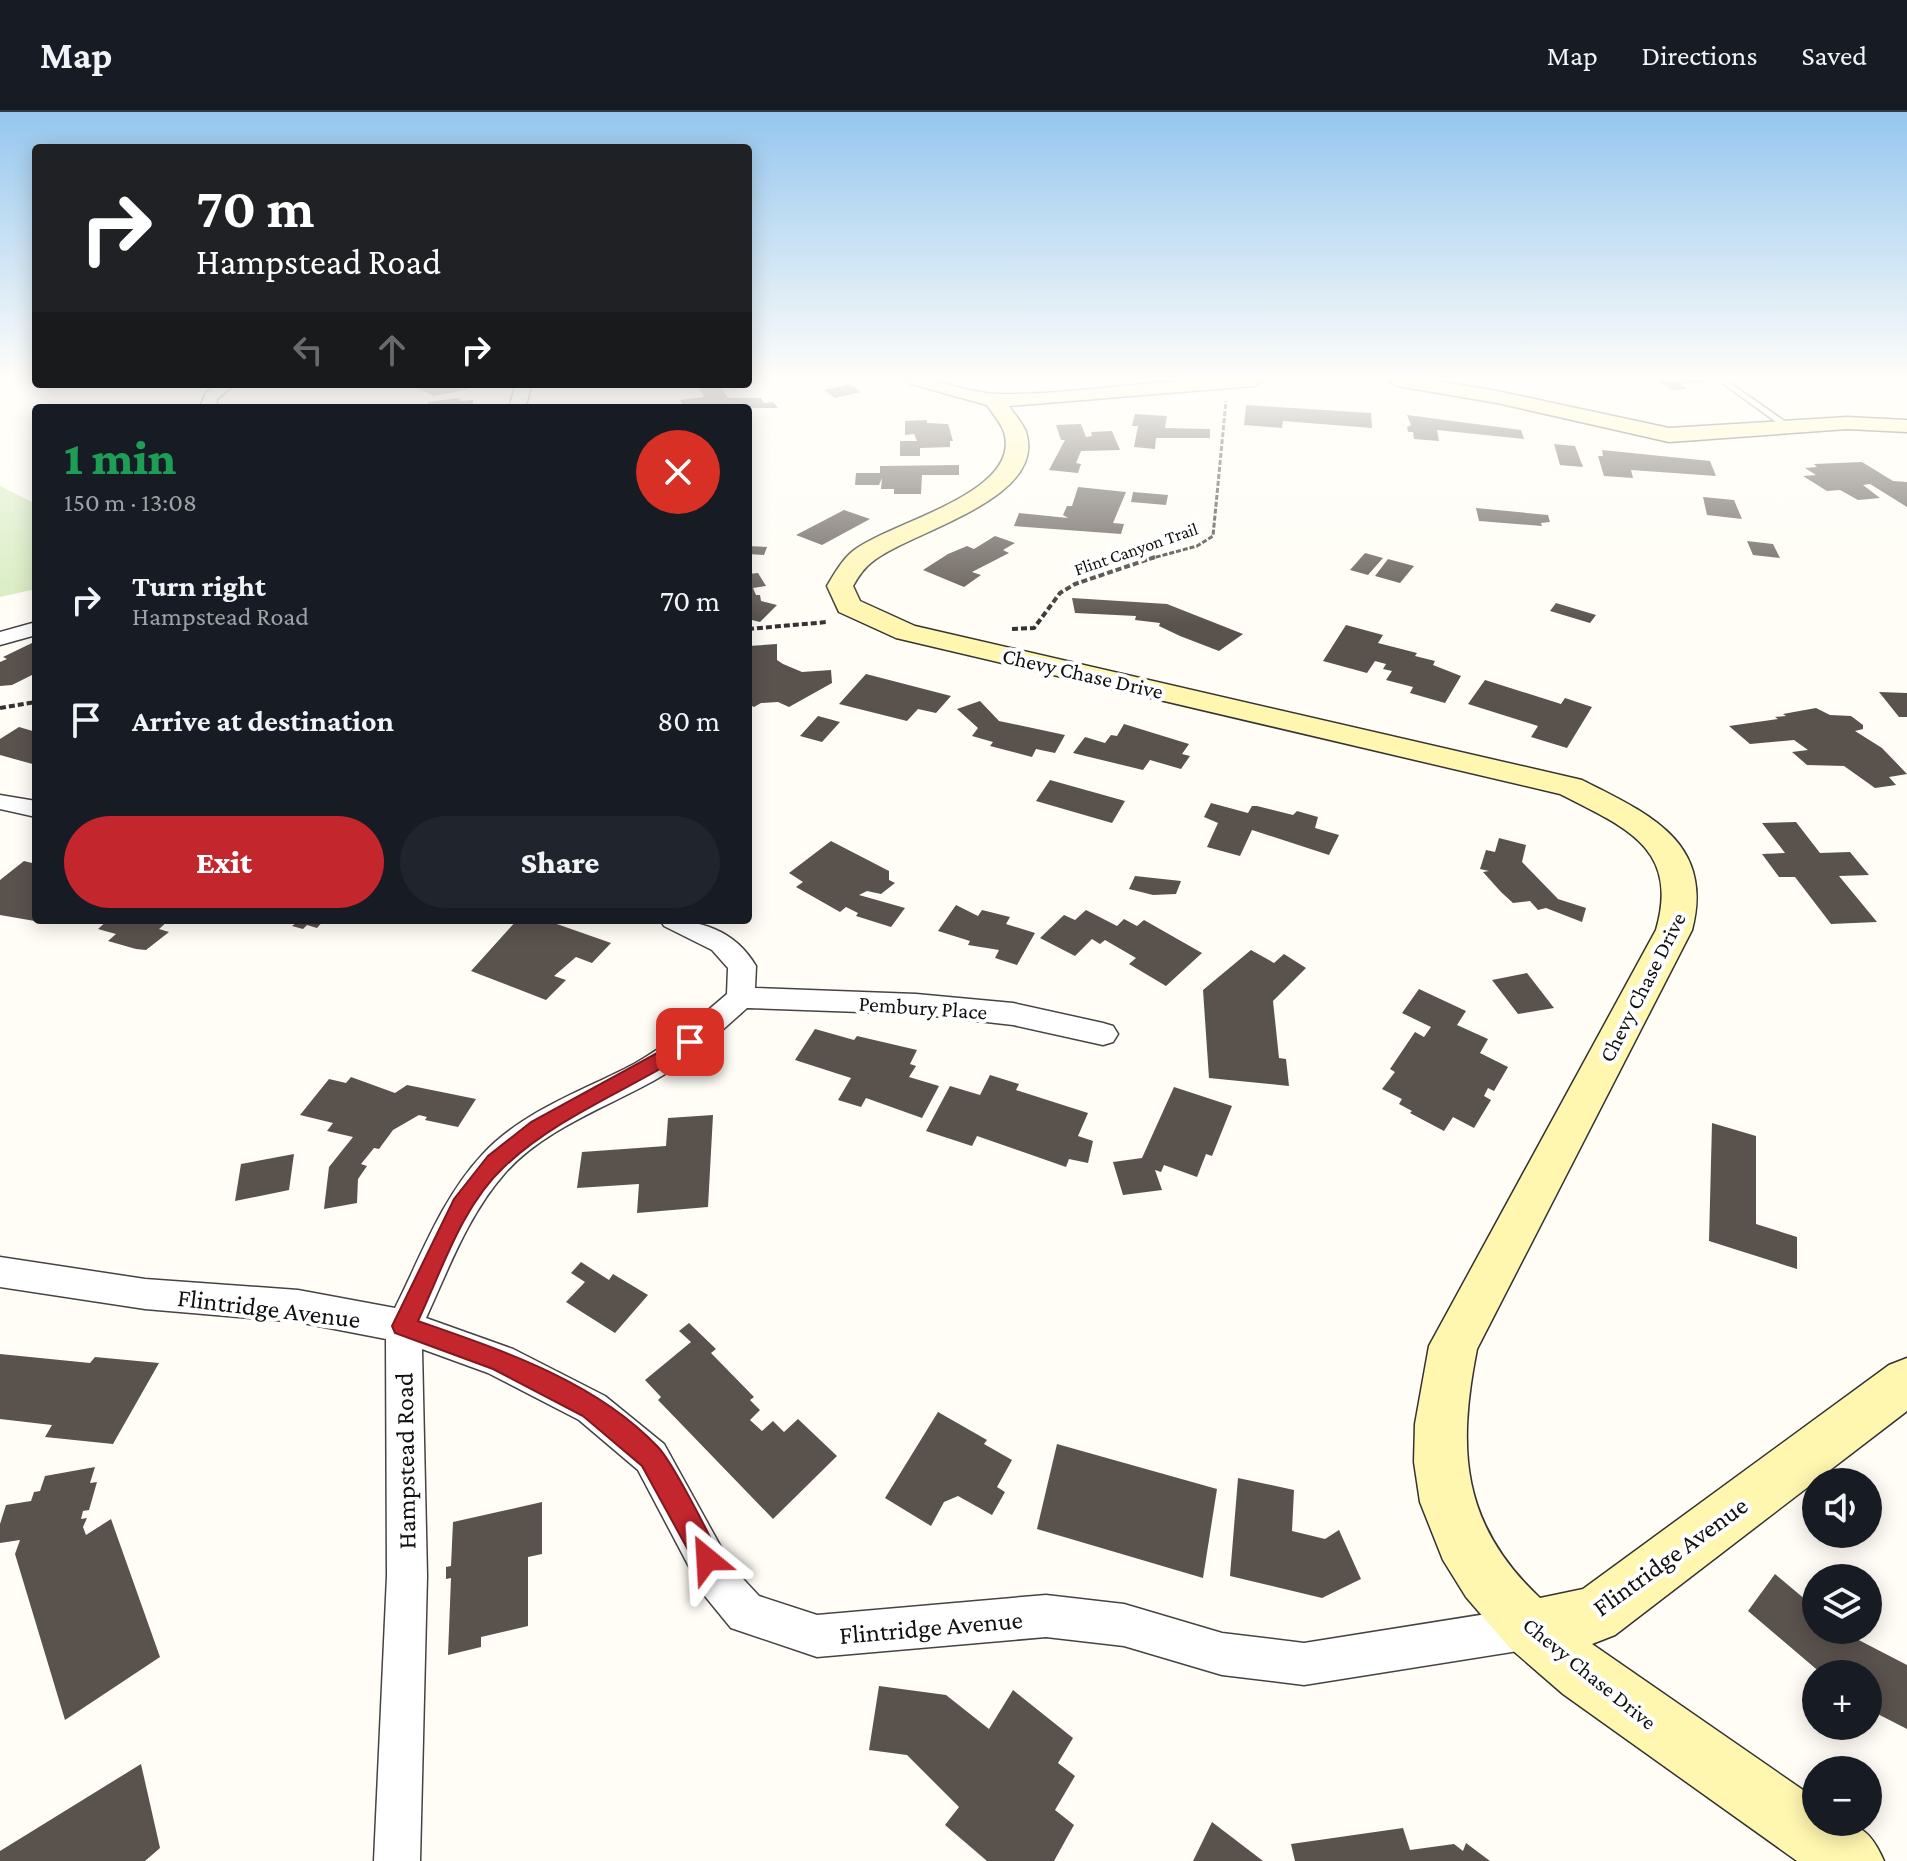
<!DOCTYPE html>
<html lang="en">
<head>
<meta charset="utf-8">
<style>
  :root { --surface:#171b24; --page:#20242c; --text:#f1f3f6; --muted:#9ea1a6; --line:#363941; --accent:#c4262e }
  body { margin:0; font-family:"Crimson Pro",serif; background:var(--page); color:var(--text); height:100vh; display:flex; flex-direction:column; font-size:30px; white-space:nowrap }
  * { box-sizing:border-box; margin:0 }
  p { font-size:26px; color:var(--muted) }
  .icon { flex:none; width:44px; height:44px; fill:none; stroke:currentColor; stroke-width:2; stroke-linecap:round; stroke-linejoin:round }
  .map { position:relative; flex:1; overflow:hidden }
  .details { position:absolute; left:32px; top:292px; width:720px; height:520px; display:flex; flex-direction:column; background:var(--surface); border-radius:8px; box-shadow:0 4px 20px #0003 }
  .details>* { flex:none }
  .banner { position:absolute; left:32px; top:32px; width:720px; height:244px; border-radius:8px; box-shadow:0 4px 20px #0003; background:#202124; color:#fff; overflow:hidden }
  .tools { position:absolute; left:1802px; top:1356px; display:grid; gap:16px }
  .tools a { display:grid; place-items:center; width:80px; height:80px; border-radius:50%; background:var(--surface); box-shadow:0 4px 20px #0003; font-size:40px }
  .pin { position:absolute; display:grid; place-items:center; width:68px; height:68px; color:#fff; margin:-34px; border-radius:16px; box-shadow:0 4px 12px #0006 }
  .me { position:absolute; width:88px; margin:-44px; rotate:333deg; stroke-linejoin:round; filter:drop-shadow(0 0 6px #0008) }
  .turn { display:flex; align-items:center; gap:28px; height:168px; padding:0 32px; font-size:36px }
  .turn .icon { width:104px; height:104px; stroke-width:2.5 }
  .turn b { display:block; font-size:56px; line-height:68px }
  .lanes { display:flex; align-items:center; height:76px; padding:0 32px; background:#0003; justify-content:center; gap:40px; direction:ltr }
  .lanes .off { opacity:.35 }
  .round { display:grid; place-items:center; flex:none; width:84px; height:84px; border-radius:42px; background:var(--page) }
  .summary { display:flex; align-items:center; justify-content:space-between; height:136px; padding:0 32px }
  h1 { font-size:48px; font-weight:800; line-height:60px; color:#1e9e55 }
  .primary-button { display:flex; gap:16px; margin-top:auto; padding:16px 32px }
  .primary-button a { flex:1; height:92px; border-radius:48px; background:var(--accent); color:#fff; font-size:32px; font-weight:800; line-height:92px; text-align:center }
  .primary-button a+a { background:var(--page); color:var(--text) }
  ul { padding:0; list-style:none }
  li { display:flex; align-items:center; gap:24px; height:120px; padding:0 32px }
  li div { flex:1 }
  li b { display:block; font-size:30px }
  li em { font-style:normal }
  header { display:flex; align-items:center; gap:48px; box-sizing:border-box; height:112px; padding:0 40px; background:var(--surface); border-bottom:2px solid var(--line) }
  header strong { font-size:38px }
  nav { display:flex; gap:44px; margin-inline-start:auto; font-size:28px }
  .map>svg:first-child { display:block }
  .green { fill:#d5ebbd }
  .building { fill:#5a524d }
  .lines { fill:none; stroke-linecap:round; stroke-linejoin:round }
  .lane-casing { stroke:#444; stroke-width:3 }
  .street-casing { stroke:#444; stroke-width:3 }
  .secondary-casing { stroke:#333; stroke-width:3 }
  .path-far1 { stroke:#333; stroke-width:3; stroke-dasharray:5 2; stroke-linecap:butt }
  .path { stroke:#333; stroke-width:4; stroke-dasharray:6 3; stroke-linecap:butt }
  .lane { fill:#fff; fill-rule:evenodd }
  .street { fill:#fff; fill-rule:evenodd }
  .secondary { fill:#fff6b0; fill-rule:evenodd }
  .route { fill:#c4262e; stroke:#7f191e; stroke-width:2 }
  .labels { text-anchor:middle; stroke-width:8; stroke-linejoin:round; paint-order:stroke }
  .far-street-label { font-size:18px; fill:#111; stroke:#fff }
  .street-label { font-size:22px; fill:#111; stroke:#fff }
  .near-street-label { font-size:26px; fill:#111; stroke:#fff }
</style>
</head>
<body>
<header>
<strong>Map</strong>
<nav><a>Map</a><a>Directions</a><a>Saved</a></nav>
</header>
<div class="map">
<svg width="1907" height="1749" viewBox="0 0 1907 1749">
  <rect width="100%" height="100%" fill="#fffdf5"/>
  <polygon class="green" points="0,374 36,392 36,477 0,485"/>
  <g class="building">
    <polygon points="1656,268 1706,268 1706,270 1680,272 1687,277 1672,278"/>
    <polygon points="407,272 460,272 468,277 434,284"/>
    <polygon points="696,272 719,272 728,286 761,286 764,291 773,290 778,296 684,296 680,288 704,285"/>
    <polygon points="850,272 861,280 835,286 824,278"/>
    <polygon points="459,286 460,289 473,288 473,293 429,296 428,290"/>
    <polygon points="1246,293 1371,301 1372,316 1283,309 1282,316 1244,313"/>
    <polygon points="1135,302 1167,304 1165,316 1210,317 1210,326 1156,326 1155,337 1134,335 1138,314 1132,314"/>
    <polygon points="1407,303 1521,318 1524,327 1437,318 1439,329 1414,327 1413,320 1408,320 1407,315 1411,313"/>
    <polygon points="927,308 927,311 948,312 953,329 950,329 950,335 920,336 920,344 900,344 900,329 917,329 914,322 905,323 905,309"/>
    <polygon points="1081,312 1086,325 1092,324 1091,320 1112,319 1120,338 1081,339 1076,351 1081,352 1078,361 1049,358 1065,328 1061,328 1056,313"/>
    <polygon points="1554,332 1575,334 1583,355 1560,353"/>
    <polygon points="1602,338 1710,349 1716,364 1631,358 1633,366 1604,364 1598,344 1603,344"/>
    <polygon points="1862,350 1893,369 1907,370 1907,395 1870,372 1863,373 1880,386 1858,388 1840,378 1827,379 1803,364 1816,363 1805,356 1817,355 1814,352"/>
    <polygon points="959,353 959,363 922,363 921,382 894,382 894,377 881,377 882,366 879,373 855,373 856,361 880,361 880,354"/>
    <polygon points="1078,375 1126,380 1113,411 1124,412 1121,422 1014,414 1019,401 1068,406 1063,403 1067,394 1072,394"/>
    <polygon points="1133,380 1168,383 1166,393 1131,390"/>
    <polygon points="1703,385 1734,388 1742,407 1707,403"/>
    <polygon points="1476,396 1548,403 1550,410 1541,411 1542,414 1479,409"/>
    <polygon points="844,398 870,407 822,433 796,423"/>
    <polygon points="995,424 1015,431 1003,438 1009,441 972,460 981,463 964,475 923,458 948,442 967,434 974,437"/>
    <polygon points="1747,429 1773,432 1780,446 1753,443"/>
    <polygon points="748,434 767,435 764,443 748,442"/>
    <polygon points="1365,441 1383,446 1368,463 1350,458"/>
    <polygon points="1388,447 1414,454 1400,471 1375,464"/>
    <polygon points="758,461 766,474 753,476 756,483 760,483 761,489 777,493 760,510 748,507 748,462"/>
    <polygon points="1072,486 1167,492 1243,522 1219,539 1180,524 1159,514 1160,511 1135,508 1136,504 1075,501"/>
    <polygon points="1556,491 1596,503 1590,511 1550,499"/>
    <polygon points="1346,513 1383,523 1378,531 1417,541 1415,544 1435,549 1433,553 1461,564 1445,591 1410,581 1413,575 1386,568 1392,559 1383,557 1386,552 1375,549 1367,561 1323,549"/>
    <polygon points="32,531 36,533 36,561 12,573 0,574 0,550 7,547 3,545"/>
    <polygon points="777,532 777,548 783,552 802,560 831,558 832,571 789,595 778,590 761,591 754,595 748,592 748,534"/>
    <polygon points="866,562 951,584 936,601 918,597 907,609 839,592"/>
    <polygon points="1485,568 1561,592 1565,586 1592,595 1567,636 1531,625 1538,614 1468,592"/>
    <polygon points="1879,580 1907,581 1907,605 1899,605"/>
    <polygon points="980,589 999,609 1065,623 1055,641 1036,637 1032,645 990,634 993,630 972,624 978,616 957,597"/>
    <polygon points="1816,596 1830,603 1851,604 1863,613 1863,617 1855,619 1882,636 1907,662 1889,665 1896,673 1875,676 1844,654 1807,653 1792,640 1808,638 1794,628 1750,632 1729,614 1778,607 1775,605 1786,604 1783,602"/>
    <polygon points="818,604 840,610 822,630 800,624"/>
    <polygon points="1124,612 1189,632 1182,642 1190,644 1181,657 1150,648 1143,658 1073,641 1085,625 1105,631 1111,623 1117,624"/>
    <polygon points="19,615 36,620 36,653 0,643 0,627"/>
    <polygon points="1050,668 1125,689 1112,711 1036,689"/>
    <polygon points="1211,691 1248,701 1252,694 1257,694 1293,703 1297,699 1318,705 1315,716 1339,723 1329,743 1252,718 1240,744 1207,735 1218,711 1204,705"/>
    <polygon points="1796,710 1820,741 1850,740 1869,763 1839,764 1877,810 1831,812 1795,765 1779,765 1762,742 1785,741 1762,711"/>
    <polygon points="1499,726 1526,733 1522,750 1558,787 1586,796 1582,810 1546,796 1538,798 1530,789 1513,791 1501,780 1483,760 1489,759 1480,757 1486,738 1495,740"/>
    <polygon points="831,729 889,759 889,768 895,771 881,782 867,779 859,783 905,796 891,815 856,804 858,801 846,795 840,800 796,775 803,770 789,761"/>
    <polygon points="24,749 36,752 36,808 57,808 52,812 0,803 0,768"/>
    <polygon points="1135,764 1181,769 1176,782 1153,783 1129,777"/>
    <polygon points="956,793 978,804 982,798 1010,805 1006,812 1035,821 1017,853 995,846 999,838 968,833 970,829 938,819"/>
    <polygon points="1086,798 1117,814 1124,807 1137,814 1144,808 1202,841 1166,874 1129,852 1136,846 1105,828 1100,832 1092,827 1075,844 1040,826 1064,803 1075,808"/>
    <polygon points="108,808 169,808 159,817 169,820 146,838 136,837 108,829 116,822 98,817"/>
    <polygon points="290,808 324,808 317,816 307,813 303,817 292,814 296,811"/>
    <polygon points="517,808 557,808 554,811 611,831 592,851 576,845 554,864 566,868 546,888 471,859"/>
    <polygon points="1251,838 1274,851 1284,842 1306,856 1273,889 1279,946 1286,947 1289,974 1209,966 1203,878"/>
    <polygon points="1527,861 1554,896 1518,902 1492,868"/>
    <polygon points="1419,877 1466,899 1457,913 1488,927 1480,941 1508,955 1494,979 1488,976 1484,984 1491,988 1474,1016 1453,1005 1444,1019 1410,1001 1412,999 1399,992 1402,987 1382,977 1395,960 1390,957 1415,920 1424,925 1431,915 1402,901"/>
    <polygon points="815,917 854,928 857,924 917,938 910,952 916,954 909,965 939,974 922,1006 866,986 861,995 838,988 851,966 795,948"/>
    <polygon points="990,963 1019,972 1016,978 1088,1001 1078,1024 1093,1029 1088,1051 1069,1047 1066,1055 977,1024 972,1034 926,1019 950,974 980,983"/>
    <polygon points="351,965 395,981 407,973 476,987 458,1015 425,1008 427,1005 419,1003 393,1018 379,1037 374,1036 361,1052 367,1054 358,1067 357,1091 324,1097 329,1055 353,1025 327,1019 333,1011 300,1003 329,967 346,971"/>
    <polygon points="1174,975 1232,994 1212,1044 1206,1042 1197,1065 1164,1053 1161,1060 1155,1058 1162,1078 1123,1083 1113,1050 1142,1046"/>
    <polygon points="713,1003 708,1095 637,1101 639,1072 577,1076 582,1040 666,1034 668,1006"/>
    <polygon points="1712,1011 1756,1024 1756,1112 1797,1125 1797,1157 1709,1129"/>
    <polygon points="294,1042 289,1078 235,1089 241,1052"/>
    <polygon points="581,1150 609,1168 613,1162 648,1183 615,1221 566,1190 585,1170 571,1161"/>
    <polygon points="689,1211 716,1237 711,1241 754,1285 750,1288 760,1298 750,1308 762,1319 773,1309 784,1320 798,1307 837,1344 773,1407 658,1288 661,1285 645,1268 691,1230 679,1219"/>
    <polygon points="0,1242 90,1251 95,1245 159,1251 113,1332 45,1325 52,1313 0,1307"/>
    <polygon points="938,1300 987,1328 984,1332 1012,1348 997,1375 1005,1380 992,1403 958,1384 944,1390 931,1414 885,1386"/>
    <polygon points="1057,1332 1217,1377 1203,1466 1037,1417"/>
    <polygon points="95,1355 90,1371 97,1370 89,1398 83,1399 81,1407 87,1406 83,1415 86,1423 111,1407 160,1545 65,1608 15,1442 20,1428 0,1431 0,1412 6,1393 31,1389 34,1380 40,1379 45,1364"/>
    <polygon points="1238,1366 1294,1378 1292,1419 1325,1427 1339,1418 1361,1467 1322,1486 1230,1464"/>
    <polygon points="542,1390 542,1442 528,1445 528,1514 481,1525 481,1535 448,1543 451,1466 446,1467 446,1455 451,1454 453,1410"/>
    <polygon points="1775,1462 1813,1494 1816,1490 1816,1518 1849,1518 1849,1523 1907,1553 1907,1617 1868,1597 1868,1562 1822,1562 1748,1499"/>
    <polygon points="879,1574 946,1583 989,1617 1013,1578 1073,1626 1058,1651 1075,1664 1055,1698 1074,1713 1054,1749 987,1749 945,1713 959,1695 907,1643 869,1638"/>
    <polygon points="141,1652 160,1736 145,1749 0,1749 0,1739"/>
    <polygon points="1212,1710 1263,1749 1193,1749"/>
    <polygon points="1403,1716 1410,1738 1454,1732 1463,1739 1466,1731 1490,1749 1295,1749 1291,1732"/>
  </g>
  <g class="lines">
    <defs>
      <polygon id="lane" points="1718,268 1726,268 1793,315 1786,317"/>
      <g id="street">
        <polygon points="217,272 235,272 217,287 216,296 200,296 205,282"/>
        <polygon points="516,272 532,272 525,296 509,296"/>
        <polygon points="36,510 36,523 0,533 0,520"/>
        <polygon points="0,683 36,689 36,705 0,697"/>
        <path d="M660,808C700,808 734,817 756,854L755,876L916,882L1013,891L1103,911L1113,914L1118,922L1113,930L1103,933L1013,913L916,902L747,896C718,922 689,949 655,968C605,996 544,1017 505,1061C468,1103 449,1156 426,1206L513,1237L605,1284L664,1332L732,1455L759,1484L817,1503L1046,1483L1124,1492L1222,1521L1304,1531L1530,1495L1545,1501L1551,1516L1545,1531L1530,1537L1304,1573L1222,1563L1124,1534L1046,1525L817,1545L731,1516L704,1483L638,1358L579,1308L488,1261L422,1237L427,1464L420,1749H374L387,1464L386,1227L298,1210L145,1197L0,1175V1145L145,1167L298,1178L395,1196C421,1144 442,1086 482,1043C522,999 583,979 634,952C668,933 698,907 727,882L728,856L712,838L664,814Z"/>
      </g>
      <g id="secondary">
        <path d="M908,268C943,266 968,282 999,282C1087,283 1175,262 1264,268L1254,274L1009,294C1014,302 1023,311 1026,320C1048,388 910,419 872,450C864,456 858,465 853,474L860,489L915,514L1582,668C1649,702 1715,730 1692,818L1477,1237C1457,1338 1461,1412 1540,1486L1583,1477L1889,1253L1907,1246V1299L1615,1523L1592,1532L1816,1687V1710C1854,1710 1868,1712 1884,1749H1797L1563,1582L1510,1536L1466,1485L1443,1448L1420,1390L1414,1350L1415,1312L1429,1234L1656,818C1680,735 1624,715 1560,682L896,526L839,500L827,474C834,462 842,448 853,439C889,410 1023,382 1004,320C1001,311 992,301 987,293L911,272Z"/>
        <polygon points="1387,268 1431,268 1497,279 1669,316 1847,305 1907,308 1907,320 1847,317 1669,330 1497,291 1397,274"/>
      </g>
    </defs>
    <use href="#lane" class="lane-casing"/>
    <use href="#street" class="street-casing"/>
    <use href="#secondary" class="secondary-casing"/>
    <polyline class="path-far1" points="1149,447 1197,434 1213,424 1226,289"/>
    <g class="path">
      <polyline points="748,517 827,510"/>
      <polyline points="1012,517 1034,516 1060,481 1075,472 1155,445"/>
      <polyline points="0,596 36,590"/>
    </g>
    <use href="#lane" class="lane"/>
    <use href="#street" class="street"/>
    <use href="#secondary" class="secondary"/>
  </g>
  <linearGradient id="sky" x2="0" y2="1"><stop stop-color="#95c6ee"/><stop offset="0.52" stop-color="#fffefa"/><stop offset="1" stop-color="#fffefa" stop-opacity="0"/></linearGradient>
  <rect width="1907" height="512" fill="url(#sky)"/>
  <path class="route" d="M690,923L699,930L697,935C634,976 559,1003 504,1055C462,1094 442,1158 418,1209C501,1238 596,1269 658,1335C673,1351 711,1425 720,1447L716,1456L707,1460L698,1456L642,1354L583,1304L493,1257L395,1221L392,1214L454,1087L488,1044L531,1010Z"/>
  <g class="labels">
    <g class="far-street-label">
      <text transform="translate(1136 437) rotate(-19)" y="6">Flint Canyon Trail</text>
    </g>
    <g class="street-label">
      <text transform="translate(1083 561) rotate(13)" y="8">Chevy Chase Drive</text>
      <text transform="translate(1642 875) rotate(-63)" y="8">Chevy Chase Drive</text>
      <text transform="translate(923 895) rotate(4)" y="8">Pembury Place</text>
      <text transform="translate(1590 1561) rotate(39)" y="8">Chevy Chase Drive</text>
    </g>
    <g class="near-street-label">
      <text transform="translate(269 1196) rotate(7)" y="9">Flintridge Avenue</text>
      <text transform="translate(405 1349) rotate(-91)" y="9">Hampstead Road</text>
      <text transform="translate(1670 1444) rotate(-36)" y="9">Flintridge Avenue</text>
      <text transform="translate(931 1515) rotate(-5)" y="9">Flintridge Avenue</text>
    </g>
  </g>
</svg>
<div class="tools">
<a><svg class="icon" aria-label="sound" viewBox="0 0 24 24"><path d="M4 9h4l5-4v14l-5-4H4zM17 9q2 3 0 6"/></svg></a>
<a><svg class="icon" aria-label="layers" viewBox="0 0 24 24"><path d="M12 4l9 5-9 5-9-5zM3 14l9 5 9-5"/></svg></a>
<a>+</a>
<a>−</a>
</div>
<div class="pin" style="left:690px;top:930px;background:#d93025"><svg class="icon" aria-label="arrive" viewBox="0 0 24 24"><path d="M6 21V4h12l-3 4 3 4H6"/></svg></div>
<svg class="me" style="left:707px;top:1447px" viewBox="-20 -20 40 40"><path d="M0-17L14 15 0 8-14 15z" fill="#c4262e" stroke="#fff" stroke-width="4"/></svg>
<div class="banner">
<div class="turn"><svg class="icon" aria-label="right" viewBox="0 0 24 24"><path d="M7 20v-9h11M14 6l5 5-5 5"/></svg><div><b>70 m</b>Hampstead Road</div></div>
<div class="lanes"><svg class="icon off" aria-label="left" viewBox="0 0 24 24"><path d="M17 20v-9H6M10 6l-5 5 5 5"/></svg><svg class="icon off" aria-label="ahead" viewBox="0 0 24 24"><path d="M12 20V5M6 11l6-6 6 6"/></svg><svg class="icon" aria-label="right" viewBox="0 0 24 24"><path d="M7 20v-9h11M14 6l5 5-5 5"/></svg></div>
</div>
<section class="details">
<div class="summary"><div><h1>1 min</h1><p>150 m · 13:08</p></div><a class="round" style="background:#d93025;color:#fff"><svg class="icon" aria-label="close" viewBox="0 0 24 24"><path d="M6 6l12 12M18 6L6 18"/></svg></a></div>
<ul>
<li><svg class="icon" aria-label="right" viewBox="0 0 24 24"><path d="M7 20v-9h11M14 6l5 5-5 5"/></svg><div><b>Turn right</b><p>Hampstead Road</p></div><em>70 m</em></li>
<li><svg class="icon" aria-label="arrive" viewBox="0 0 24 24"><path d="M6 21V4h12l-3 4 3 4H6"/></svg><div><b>Arrive at destination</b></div><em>80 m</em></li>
</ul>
<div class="primary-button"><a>Exit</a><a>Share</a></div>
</section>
</div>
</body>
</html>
